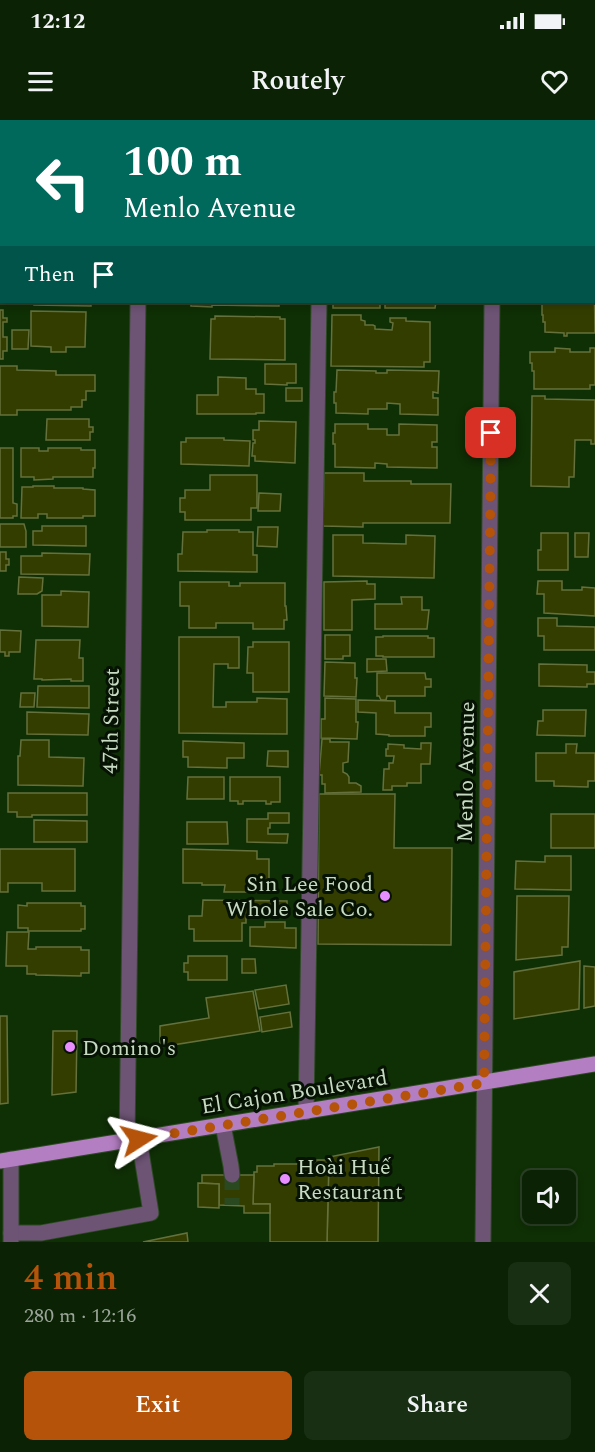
<!DOCTYPE html>
<html lang="en">
<head>
<meta charset="utf-8">
<style>
  :root { --surface:#0b2304; --page:#192f13; --text:#f1f3f6; --muted:#9aa49a; --line:#2b4026; --accent:#b45309 }
  body { margin:0; font-family:Spectral,serif; background:var(--page); color:var(--text); height:100vh; display:flex; flex-direction:column; font-size:22px; white-space:nowrap }
  * { box-sizing:border-box; margin:0 }
  p { font-size:20px; color:var(--muted) }
  .icon { flex:none; width:33px; height:33px; fill:none; stroke:currentColor; stroke-width:2; stroke-linecap:round; stroke-linejoin:round }
  .map { position:relative; height:1122px; overflow:hidden }
  .side { display:flex; flex-direction:column; background:var(--surface); flex:1 }
  .side>* { flex:none }
  .guide { position:absolute; left:0px; top:0px; width:596px; height:183px; box-shadow:0 3px 9px #0003,0 0 0 2px var(--line); background:#00695c; color:#fff; overflow:hidden }
  .tools { position:absolute; left:522px; top:1050px; display:grid; gap:12px }
  .tools a { display:grid; place-items:center; width:54px; height:54px; border-radius:9px; background:var(--surface); box-shadow:0 3px 9px #0003,0 0 0 2px var(--line); font-size:30px }
  .pin { position:absolute; display:grid; place-items:center; width:51px; height:51px; color:#fff; margin:-26px; border-radius:12px; box-shadow:0 3px 9px #0006 }
  .me { position:absolute; width:66px; margin:-33px; rotate:81deg; stroke-linejoin:round; filter:drop-shadow(0 0 4px #0008) }
  .turn { display:flex; align-items:center; gap:21px; height:126px; padding:0 24px; font-size:27px }
  .turn .icon { width:78px; height:78px; stroke-width:2.5 }
  .turn b { display:block; font-size:42px; line-height:51px }
  .then { display:flex; align-items:center; height:57px; padding:0 24px; background:#0003; gap:12px; font-size:22px }
  .round { display:grid; place-items:center; flex:none; width:63px; height:63px; border-radius:9px; background:var(--page) }
  .summary { display:flex; align-items:center; justify-content:space-between; height:102px; padding:0 24px }
  h1 { font-size:36px; font-weight:600; line-height:45px; color:var(--accent) }
  .action { display:flex; gap:12px; margin-top:auto; padding:12px 24px }
  .action a { flex:1; height:69px; border-radius:9px; background:var(--accent); color:#fff; font-size:24px; font-weight:600; line-height:69px; text-align:center }
  .action a+a { background:var(--page); color:var(--text) }
  .status { display:flex; justify-content:space-between; align-items:center; height:42px; padding:0 30px; background:var(--surface); direction:ltr }
  .status svg { height:16px; fill:currentColor }
  header { display:flex; justify-content:space-between; align-items:center; height:78px; padding:0 24px; background:var(--surface); font-size:27px; font-weight:600 }
  .map>svg:first-child { display:block }
  .building { fill:#343d00; stroke:#65713c; stroke-width:1.5 }
  .lines { fill:none; stroke-linecap:round; stroke-linejoin:round }
  .minor-tunnel { stroke:#2b4921; stroke-width:15; stroke-dasharray:15 8; stroke-linecap:butt }
  .minor-casing { stroke:#2c4a23; stroke-width:17 }
  .major-casing { stroke:#2c4a23; stroke-width:17 }
  .minor { stroke:#6d5374; stroke-width:15 }
  .major { stroke:#b47ec2; stroke-width:15 }
  .route { stroke:#b45309; stroke-width:10; stroke-dasharray:0 18 }
  .poi-dot { fill:#e88eff; stroke:#061304; stroke-width:2 }
  .labels { text-anchor:middle; stroke-width:6; stroke-linejoin:round; paint-order:stroke }
  .street-label { font-size:22px; fill:#c7dac2; stroke:#061304 }
  .poi-label { font-size:22px; fill:#c7dac2; stroke:#061304; text-anchor:start }
</style>
</head>
<body>
<div class="status"><b>12:12</b><svg viewBox="0 0 49 12"><path d="M0 12V9h3v3zM5 12V6h3v6zM10 12V3h3v9zM15 12V0h3v12zM26 1h20v11H26zM47 4h2v5h-2z"/></svg></div>
<header><svg class="icon" aria-label="menu" viewBox="0 0 24 24"><path d="M4 6h16M4 12h16M4 18h16"/></svg>Routely<svg class="icon" aria-label="heart" viewBox="0 0 24 24"><path d="M12 20l-8-8c-3-5 5-10 8-4 3-6 11-1 8 4z"/></svg></header>
<div class="map">
<svg width="595" height="1122" viewBox="0 0 595 1122">
  <rect width="100%" height="100%" fill="#0f2f05"/>
  <g class="building">
    <rect x="28" y="0" width="63" height="2"/>
    <rect x="248" y="0" width="44" height="2"/>
    <rect x="367" y="0" width="43" height="2"/>
    <rect x="415" y="0" width="42" height="2"/>
    <polygon points="565,0 595,0 595,24 594,2 565,2"/>
    <polygon points="594,150 595,213 567,213 567,216 564,216 564,213 545,212 545,202 543,202 543,195 542,195 542,182 594,182"/>
    <polygon points="34,182 91,182 91,186 34,185"/>
    <polygon points="191,182 279,182 279,186 212,185 212,187 191,186"/>
    <rect x="333" y="182" width="47" height="6"/>
    <polygon points="385,182 436,182 435,188 385,188"/>
    <polygon points="0,190 3,190 3,198 7,198 7,202 3,202 3,217 7,217 7,231 3,231 3,239 0,239"/>
    <polygon points="31,191 86,192 85,227 66,227 66,232 51,232 51,227 31,226"/>
    <polygon points="332,195 361,195 361,200 365,201 365,205 373,205 375,206 375,209 392,210 393,203 390,202 390,198 406,198 406,201 430,202 430,242 424,242 424,247 331,246"/>
    <polygon points="215,196 280,197 280,199 285,199 285,240 210,239 211,199 215,199"/>
    <polygon points="12,210 29,210 28,229 12,229"/>
    <polygon points="555,228 570,229 570,232 590,232 590,228 595,228 595,265 590,265 590,269 534,269 534,251 532,251 532,243 530,243 530,232 555,232"/>
    <polygon points="265,244 296,244 296,263 287,263 287,265 265,264"/>
    <polygon points="0,246 17,246 17,250 56,251 56,255 95,255 95,271 86,271 86,280 82,280 82,287 71,287 71,290 17,290 17,295 0,295"/>
    <polygon points="337,250 376,251 376,253 387,253 387,250 439,251 438,273 433,272 433,278 438,278 438,295 400,294 400,284 387,283 387,289 368,289 368,294 336,293 336,283 334,283 334,272 336,272"/>
    <polygon points="218,257 246,258 246,269 256,269 256,274 264,274 264,293 256,293 256,294 197,294 197,275 218,275"/>
    <rect x="286" y="268" width="16" height="13"/>
    <polygon points="532,276 545,276 545,279 595,280 595,324 591,324 591,320 575,320 574,357 569,357 569,367 531,366"/>
    <polygon points="47,299 89,299 89,307 93,307 93,312 90,312 90,320 46,320"/>
    <polygon points="259,301 296,302 295,343 255,341 255,336 252,336 253,323 255,323 255,320 253,320 253,310 259,310"/>
    <polygon points="335,304 368,304 368,309 387,309 387,315 399,315 399,304 437,305 437,322 432,322 432,327 437,327 437,348 387,347 387,344 375,343 375,348 335,347 335,324 333,324 333,313 335,313"/>
    <polygon points="186,318 224,318 224,320 250,321 249,346 181,344 181,322 186,322"/>
    <polygon points="0,328 13,328 13,383 17,384 17,396 13,396 13,398 0,398"/>
    <polygon points="21,328 39,328 39,331 48,331 48,328 81,328 81,330 95,330 95,348 93,348 93,357 53,357 53,359 34,360 34,357 21,357"/>
    <polygon points="324,353 364,353 364,361 411,361 411,364 451,364 450,403 363,403 363,407 323,406"/>
    <polygon points="210,355 257,355 257,388 251,388 251,400 185,400 185,392 180,392 180,378 185,378 185,370 210,370"/>
    <polygon points="33,366 54,366 54,368 83,368 83,369 95,370 95,396 83,396 83,398 47,398 47,394 38,394 38,398 21,398 22,367 33,367"/>
    <polygon points="259,373 281,374 280,391 258,391"/>
    <polygon points="0,404 24,404 26,411 26,427 0,427"/>
    <polygon points="42,406 86,406 86,426 33,425 33,411 42,411"/>
    <polygon points="258,407 278,407 277,427 257,426"/>
    <polygon points="207,410 239,410 239,412 253,412 253,435 257,435 257,452 178,451 178,434 182,434 183,412 207,412"/>
    <polygon points="541,413 568,413 568,450 538,450 538,430 541,430"/>
    <polygon points="575,413 589,413 588,437 575,437"/>
    <polygon points="333,415 363,415 363,423 406,424 406,415 435,416 434,458 333,456"/>
    <polygon points="0,432 6,432 6,439 9,439 9,445 6,445 6,451 0,451"/>
    <polygon points="42,433 90,434 89,455 21,454 21,436 42,436"/>
    <polygon points="19,457 43,458 42,471 37,474 18,474"/>
    <polygon points="367,461 367,464 375,464 375,479 352,480 352,510 324,510 324,462"/>
    <polygon points="538,461 562,461 562,470 582,470 582,467 595,468 595,496 544,493 544,474 537,474"/>
    <polygon points="180,462 229,462 229,466 240,466 240,463 285,463 285,486 286,486 287,500 284,500 284,509 253,509 253,503 216,503 216,508 189,508 189,486 180,486"/>
    <polygon points="61,471 89,472 88,507 42,506 42,475 61,475"/>
    <polygon points="401,477 422,477 422,490 429,490 427,509 375,509 375,484 402,484"/>
    <polygon points="538,498 557,498 557,506 595,507 595,530 544,530 544,516 538,516"/>
    <polygon points="0,510 21,511 20,532 9,532 9,536 5,536 5,532 0,532"/>
    <polygon points="325,515 350,515 350,536 343,536 343,539 325,539"/>
    <polygon points="383,516 428,516 428,518 434,518 434,537 383,537 383,536 376,536 376,517 383,517"/>
    <polygon points="179,517 239,517 239,548 228,548 228,544 214,544 213,587 226,587 226,582 257,582 257,578 287,579 287,614 179,613"/>
    <polygon points="36,520 80,520 79,538 83,538 83,561 71,561 71,559 42,560 42,559 34,559"/>
    <polygon points="253,522 289,522 289,572 253,572 253,553 247,553 248,527 253,527"/>
    <polygon points="367,539 386,539 387,551 367,552"/>
    <polygon points="325,542 355,543 355,558 357,558 356,577 324,576"/>
    <polygon points="539,544 587,545 587,552 595,552 595,564 587,564 587,567 539,566"/>
    <polygon points="377,553 425,553 426,559 431,559 431,567 425,567 425,576 387,576 386,580 381,580 379,576 377,576"/>
    <polygon points="38,566 89,566 89,588 37,587"/>
    <polygon points="21,573 35,573 34,587 20,587"/>
    <polygon points="325,578 356,579 356,602 358,602 357,619 321,618 321,599 325,599"/>
    <polygon points="358,580 395,581 395,593 431,593 431,607 425,607 425,616 389,616 389,615 376,614 376,593 358,592"/>
    <polygon points="543,590 586,590 585,616 537,615 538,601 543,601"/>
    <polygon points="27,592 89,594 88,615 27,614"/>
    <polygon points="322,619 330,619 330,622 349,622 348,642 343,643 343,652 347,654 349,657 349,663 356,663 361,666 361,672 325,673 325,664 322,664 322,655 319,655"/>
    <polygon points="21,620 49,620 49,637 84,638 83,666 18,665 18,636 20,636"/>
    <polygon points="183,621 244,623 244,638 227,638 227,648 188,647 188,637 183,637"/>
    <polygon points="421,623 431,623 430,644 421,644 421,663 407,663 407,666 392,666 392,670 383,670 384,649 389,649 389,643 393,643 394,636 386,636 386,629 388,629 388,624 404,625 404,628 421,629"/>
    <polygon points="566,624 577,624 576,633 595,633 595,661 588,661 588,667 554,666 554,661 536,661 536,633 566,633"/>
    <polygon points="268,631 288,631 288,647 267,646"/>
    <polygon points="188,657 224,657 224,679 187,679"/>
    <polygon points="230,657 280,657 280,682 271,682 271,684 266,684 266,681 243,681 243,684 238,684 238,681 230,681"/>
    <polygon points="8,673 87,673 87,695 32,695 32,697 17,697 17,692 8,692"/>
    <polygon points="319,674 395,674 394,728 452,728 451,825 318,824"/>
    <polygon points="268,693 289,693 289,703 270,703 270,708 268,708 268,714 288,714 287,723 247,722 247,699 268,699"/>
    <rect x="551" y="694" width="44" height="34"/>
    <polygon points="34,700 87,701 87,722 34,722"/>
    <polygon points="187,702 227,702 228,724 187,724"/>
    <polygon points="0,729 75,729 75,771 42,771 42,763 8,763 8,772 0,772"/>
    <polygon points="183,729 257,731 257,739 269,739 269,772 224,772 225,765 202,765 202,763 183,763"/>
    <polygon points="545,736 571,736 571,770 515,769 516,741 545,742"/>
    <polygon points="517,776 569,776 568,827 562,827 562,835 516,840"/>
    <polygon points="203,780 287,781 287,796 246,796 246,803 242,803 242,821 194,821 194,809 189,809 189,796 202,796"/>
    <polygon points="27,783 81,783 81,786 85,786 85,809 81,809 81,811 28,811 28,808 18,808 18,785 27,786"/>
    <polygon points="265,802 285,802 285,808 296,808 296,828 250,826 250,807 265,807"/>
    <polygon points="7,812 29,812 28,829 36,829 36,827 81,827 81,830 89,830 89,853 81,853 81,856 36,855 36,854 27,854 27,846 6,846"/>
    <polygon points="188,836 227,836 227,860 188,860 188,852 184,852 184,843 188,843"/>
    <polygon points="242,839 255,839 256,853 242,853"/>
    <polygon points="580,841 579,889 514,899 514,852"/>
    <polygon points="584,846 595,847 595,886 584,888"/>
    <polygon points="286,865 289,884 259,889 255,870"/>
    <polygon points="253,871 260,911 160,927 160,906 209,898 206,878"/>
    <polygon points="290,892 292,907 262,912 260,897"/>
    <polygon points="0,896 7,896 8,983 0,984"/>
    <polygon points="53,911 77,911 76,972 52,975"/>
    <polygon points="379,1027 378,1122 327,1122 329,1037"/>
    <polygon points="299,1040 329,1040 327,1122 270,1122 270,1084 253,1084 254,1052 257,1052 257,1046 274,1046 274,1044 299,1044"/>
    <polygon points="202,1055 254,1055 253,1084 270,1084 270,1093 244,1093 244,1086 219,1085 219,1064 202,1063"/>
    <polygon points="198,1063 219,1064 219,1088 198,1087"/>
    <polygon points="187,1113 188,1122 143,1122"/>
  </g>
  <g class="lines">
    <polyline class="minor-tunnel" points="232,1055 232,1085"/>
    <defs>
      <g id="minor">
        <polyline points="140,2 140,0"/>
        <polyline points="321,2 321,0"/>
        <polyline points="494,2 494,0"/>
        <polyline points="306,992 319,182"/>
        <polyline points="223,1005 231,1046 232,1055"/>
        <polyline points="127,1021 138,182"/>
        <polyline points="11,1113 41,1113 151,1093 139,1019"/>
        <polyline points="11,1122 11,1039"/>
        <polyline points="483,1122 492,182"/>
      </g>
      <polyline id="major" points="0,1041 595,944"/>
    </defs>
    <use href="#minor" class="minor-casing"/>
    <use href="#major" class="major-casing"/>
    <use href="#minor" class="minor"/>
    <use href="#major" class="major"/>
  </g>
  <g class="lines">
    <polyline class="route" points="139,1019 484,963 491,313"/>
  </g>
  <g class="poi-dot">
    <circle cx="385" cy="776" r="6"/>
    <circle cx="70" cy="927" r="6"/>
    <circle cx="285" cy="1059" r="6"/>
  </g>
  <g class="labels">
    <g class="street-label">
      <text transform="translate(110 601) rotate(-89)" y="8">47th Street</text>
      <text transform="translate(465 652) rotate(-89)" y="8">Menlo Avenue</text>
      <text transform="translate(294 971) rotate(-9)" y="8">El Cajon Boulevard</text>
    </g>
    <g class="poi-label">
      <text x="373" y="771" text-anchor="end">Sin Lee Food<tspan x="373" dy="25">Whole Sale Co.</tspan></text>
      <text x="82" y="935">Domino's</text>
      <text x="297" y="1054">Hoài Huế<tspan x="297" dy="25">Restaurant</tspan></text>
    </g>
  </g>
</svg>
<div class="tools">
<a><svg class="icon" aria-label="sound" viewBox="0 0 24 24"><path d="M4 9h4l5-4v14l-5-4H4zM17 9q2 3 0 6"/></svg></a>
</div>
<div class="pin" style="left:491px;top:313px;background:#d93025"><svg class="icon" aria-label="arrive" viewBox="0 0 24 24"><path d="M6 21V4h12l-3 4 3 4H6"/></svg></div>
<svg class="me" style="left:139px;top:1019px" viewBox="-20 -20 40 40"><path d="M0-17L14 15 0 8-14 15z" fill="#b45309" stroke="#fff" stroke-width="4"/></svg>
<div class="guide">
<div class="turn"><svg class="icon" aria-label="left" viewBox="0 0 24 24"><path d="M17 20v-9H6M10 6l-5 5 5 5"/></svg><div><b>100 m</b>Menlo Avenue</div></div>
<div class="then">Then<svg class="icon" aria-label="arrive" viewBox="0 0 24 24"><path d="M6 21V4h12l-3 4 3 4H6"/></svg></div>
</div>
</div>
<section class="side">
<div class="summary"><div><h1>4 min</h1><p>280 m · 12:16</p></div><a class="round"><svg class="icon" aria-label="close" viewBox="0 0 24 24"><path d="M6 6l12 12M18 6L6 18"/></svg></a></div>
<div class="action"><a>Exit</a><a>Share</a></div>
</section>
</body>
</html>
